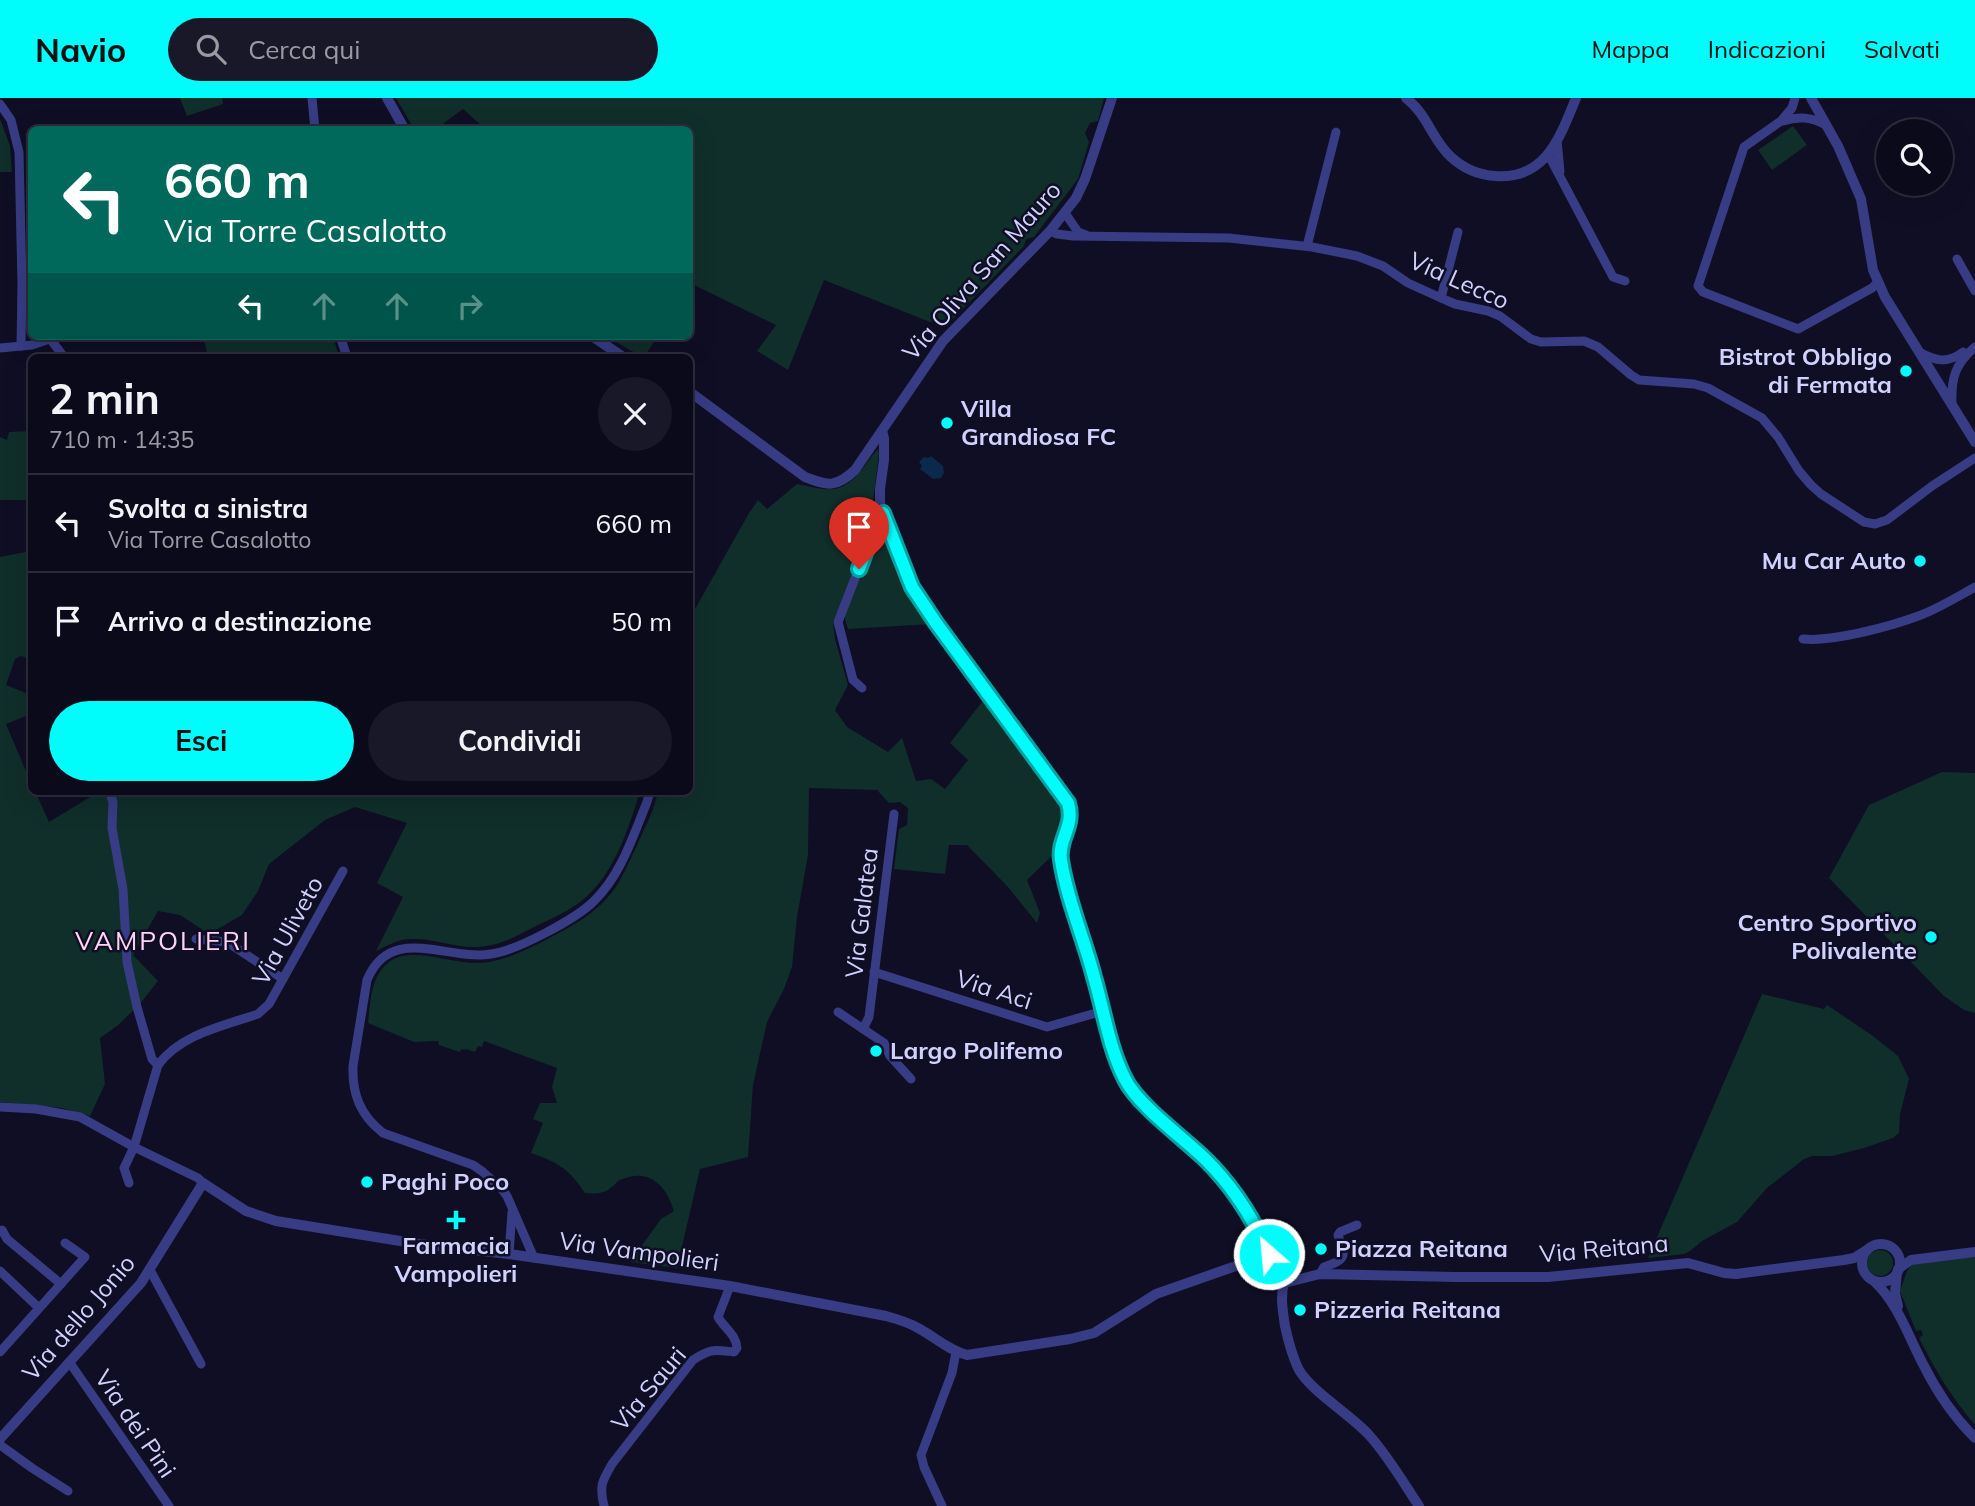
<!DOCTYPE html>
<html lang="it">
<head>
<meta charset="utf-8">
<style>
  :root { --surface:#0b0a1b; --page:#191828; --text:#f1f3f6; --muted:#9a9aa3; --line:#2b2b3a; --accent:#00fcfb }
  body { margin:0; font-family:Mulish,sans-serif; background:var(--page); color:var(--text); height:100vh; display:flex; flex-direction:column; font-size:26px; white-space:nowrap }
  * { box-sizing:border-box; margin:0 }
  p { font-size:23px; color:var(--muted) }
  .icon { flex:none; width:38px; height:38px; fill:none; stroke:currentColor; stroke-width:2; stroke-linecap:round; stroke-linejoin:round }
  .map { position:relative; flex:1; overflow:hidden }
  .drawer { position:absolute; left:28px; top:256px; width:665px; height:441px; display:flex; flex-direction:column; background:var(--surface); border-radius:10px; box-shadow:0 7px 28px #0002,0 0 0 2px var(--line) }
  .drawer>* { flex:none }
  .banner { position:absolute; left:28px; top:28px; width:665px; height:214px; border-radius:10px; box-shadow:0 7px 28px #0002,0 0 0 2px var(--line); background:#00695c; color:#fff; overflow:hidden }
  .buttons { position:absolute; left:1876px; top:21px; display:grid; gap:14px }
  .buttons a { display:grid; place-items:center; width:77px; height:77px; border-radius:50%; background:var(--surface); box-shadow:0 7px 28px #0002,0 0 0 2px var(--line); font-size:35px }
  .pin { position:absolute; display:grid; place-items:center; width:60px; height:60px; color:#fff; margin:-72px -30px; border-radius:50% 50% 50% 0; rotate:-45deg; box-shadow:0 0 7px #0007 }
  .pin .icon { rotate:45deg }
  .me { position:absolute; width:77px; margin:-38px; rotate:333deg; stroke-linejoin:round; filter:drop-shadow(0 0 5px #0008) }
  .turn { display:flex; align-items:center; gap:24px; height:147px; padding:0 21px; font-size:32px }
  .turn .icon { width:91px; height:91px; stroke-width:2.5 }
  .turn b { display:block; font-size:49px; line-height:60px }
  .lanes { display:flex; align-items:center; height:66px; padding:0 21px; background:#0003; justify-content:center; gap:35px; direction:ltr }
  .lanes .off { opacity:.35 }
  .round { display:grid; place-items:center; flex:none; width:74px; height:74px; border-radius:37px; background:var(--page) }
  .overview { display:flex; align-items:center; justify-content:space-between; height:119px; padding:0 21px }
  h1 { font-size:42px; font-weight:700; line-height:52px }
  .cta { display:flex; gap:14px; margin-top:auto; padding:14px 21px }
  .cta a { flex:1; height:80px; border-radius:42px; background:var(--accent); color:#111; font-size:28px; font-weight:700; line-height:80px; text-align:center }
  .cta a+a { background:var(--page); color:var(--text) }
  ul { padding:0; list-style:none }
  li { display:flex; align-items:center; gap:21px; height:98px; padding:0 21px; border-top:2px solid var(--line) }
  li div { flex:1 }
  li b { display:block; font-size:26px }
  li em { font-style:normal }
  header { display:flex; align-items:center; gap:42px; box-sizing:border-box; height:98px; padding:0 35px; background:var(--accent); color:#111 }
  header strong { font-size:33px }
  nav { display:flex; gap:38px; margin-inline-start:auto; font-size:24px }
  .search { width:490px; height:63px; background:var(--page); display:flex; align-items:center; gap:18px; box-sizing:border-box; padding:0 24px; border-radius:38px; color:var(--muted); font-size:26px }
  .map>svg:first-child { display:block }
  .green { fill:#102e2a }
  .water { fill:#0b294a }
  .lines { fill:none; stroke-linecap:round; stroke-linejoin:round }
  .minor { stroke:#373c84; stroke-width:9 }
  .tertiary { stroke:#373c84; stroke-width:10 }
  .route-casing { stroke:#00a4a3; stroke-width:18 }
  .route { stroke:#00fcfb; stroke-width:12 }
  .poi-dot { fill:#00fcfb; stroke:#0f0e24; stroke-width:2.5 }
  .labels { text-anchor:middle; stroke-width:5; stroke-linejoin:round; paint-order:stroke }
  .street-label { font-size:24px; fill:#d1d1ff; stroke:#0f0e24 }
  .poi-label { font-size:24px; font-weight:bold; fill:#d1d1ff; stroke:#0f0e24; text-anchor:start }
  .neighbourhood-label { font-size:26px; letter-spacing:2px; fill:#ffd3f3; stroke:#0f0e24 }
</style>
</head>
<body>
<header>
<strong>Navio</strong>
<div class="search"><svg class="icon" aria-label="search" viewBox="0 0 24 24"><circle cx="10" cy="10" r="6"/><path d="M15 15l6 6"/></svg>Cerca qui</div>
<nav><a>Mappa</a><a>Indicazioni</a><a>Salvati</a></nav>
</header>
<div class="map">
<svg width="1975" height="1408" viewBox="0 0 1975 1408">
  <rect width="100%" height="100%" fill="#0f0e24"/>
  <g class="green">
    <polygon points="180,0 222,0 223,6 187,18"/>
    <polygon points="396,0 1104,0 1098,23 1090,25 1085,35 1089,44 1078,81 1034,139 1026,141 1024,148 954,220 930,224 824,182 788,272 757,253 776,227 692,186 690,189 690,32 485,31 463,11 436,31 414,31"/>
    <polygon points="0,21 10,48 12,74 0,74"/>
    <polygon points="1793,28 1807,47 1772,72 1758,52"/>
    <polygon points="203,238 333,238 339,259 208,259"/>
    <polygon points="606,238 658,238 644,259 642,259"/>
    <polygon points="31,314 31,399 27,402 0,402 0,339 7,342 9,334 30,333"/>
    <path d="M878,351L879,355L872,411L864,449L833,524L835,541L848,587L835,612L847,629L888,654L902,640L916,683L931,681L945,691L968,662L950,645L985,600L1048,686L1059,704L1063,722L1054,747L1055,755L1027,782L1040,815L1037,825L1008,789L967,747H949L945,776L894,771L899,731L907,727L908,710L900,704L889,705L877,692L809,690L808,757L797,819L792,869L784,891L767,924L753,987L748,1059L700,1071L677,1170L630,1164L661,1121L674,1113C666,1087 649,1069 620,1082C616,1084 616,1086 612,1089C604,1096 595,1096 585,1095C569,1071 559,1065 531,1055L543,1025L533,1021L540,1005H557L552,989L557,970L484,943L482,949L478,948L475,954L466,951L465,952L461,951L460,954L439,947L438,943L414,944L368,925C371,902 370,876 392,862C413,849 451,865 476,865C500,865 521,854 542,844C572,828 603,813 620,782C627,769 633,756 639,743C646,726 655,711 658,693H690V520L749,415L758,402L767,411L797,386C824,391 839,399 860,374C866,367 871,358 878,351Z"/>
    <polygon points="880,432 895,457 899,475 931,526 848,531 845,521 846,512"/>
    <polygon points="31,453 31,562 21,558 15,561 6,587 31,597 31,616 6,626 31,685 32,693 35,693 49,724 100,693 107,695 110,704 115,758 135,911 117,928 100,940 105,986 90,1018 62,1010 0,1004 0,459"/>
    <polygon points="1942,674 1975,675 1975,915 1964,912 1944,898 1829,780 1869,707"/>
    <path d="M113,693H640C628,733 612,783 576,807C564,815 551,821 538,827C517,838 498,849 474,849C453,849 432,840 410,841C398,841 387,848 376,853L403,799L377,785L407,725L355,709L325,722L269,766L258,793L242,817L209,836L180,817L158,813L133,857L158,883L139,907C124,838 115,765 113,693Z"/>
    <polygon points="1762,896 1824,911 1827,907 1873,938 1898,958 1909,981 1900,1016 1899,1035 1893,1040 1864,1050 1832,1058 1812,1058 1804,1061 1767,1090 1737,1124 1702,1143 1690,1153 1684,1156 1648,1160"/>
    <circle cx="1880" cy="1165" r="13"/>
    <path d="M1975,1159V1327C1952,1300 1935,1272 1919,1240L1923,1237L1921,1232L1916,1233L1900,1193L1907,1173L1914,1165Z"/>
  </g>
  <polygon class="water" points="931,358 943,368 944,375 941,380 933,381 920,371 922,368 919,364 924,359 928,360"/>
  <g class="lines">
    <g class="minor">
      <polyline points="312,0 315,32"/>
      <polyline points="1795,0 1792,10 1781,23 1744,49 1698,188 1703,194 1798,231 1872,190 1878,184"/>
      <polyline points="0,6 11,22 19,54 22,186 21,248"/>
      <path d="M1783,23C1799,18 1811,19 1826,27"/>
      <polyline points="1557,42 1560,74"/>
      <polyline points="1548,56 1613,179 1625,183"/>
      <polyline points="1065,115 1078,134 1086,137"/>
      <polyline points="1050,133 1057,136 1073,138 1229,140 1312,149 1357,158 1383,168 1408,185 1441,200 1455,206 1488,213 1500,218 1531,241 1541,244 1584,243 1598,249 1631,277 1639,282 1694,286 1708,290 1762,320 1778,339 1799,373 1811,387 1821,396 1864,424 1875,426 1887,422 1932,388 1975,360"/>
      <polyline points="1307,148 1336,34"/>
      <polyline points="1957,161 1975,193"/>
      <polyline points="1441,200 1458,134"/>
      <polyline points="26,205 32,224"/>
      <polyline points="48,238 64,259"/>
      <polyline points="340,238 347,259"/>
      <polyline points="0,250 32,247 58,238"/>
      <path d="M1919,254C1936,263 1947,266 1963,254"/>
      <path d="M1952,306C1951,280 1955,266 1975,249"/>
      <path d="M1803,541C1833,544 1892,528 1921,517C1939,510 1957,499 1975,489"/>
      <polyline points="862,590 853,582 838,524 873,434 883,415"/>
      <polyline points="109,693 113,704 112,730 123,791 127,864 137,909 152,961 158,967"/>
      <polyline points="196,841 227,844 283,881"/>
      <polyline points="874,874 1047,929 1103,913"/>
      <polyline points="838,914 884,945 890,958 911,981"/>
      <polyline points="863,931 869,919 894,716"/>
      <polyline points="0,1009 36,1011 80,1019 134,1049 198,1080 203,1085"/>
      <path d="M129,1085L124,1070L134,1049L158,967C181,936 223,928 258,916L269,906L343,773"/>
      <polyline points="2,1132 7,1141 61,1186"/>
      <polyline points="509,1156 512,1114"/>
      <path d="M534,1160L507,1098L501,1090L483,1074L473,1067L383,1035C360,1017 352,996 353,968L367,882C391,825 446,863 491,856C516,853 576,821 594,803C621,777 633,738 647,704L650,693"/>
      <polyline points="150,1172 201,1266"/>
      <polyline points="0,1173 39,1210"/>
      <path d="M1320,1176L1324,1169C1347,1161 1346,1159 1338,1137L1340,1134L1357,1127"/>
      <polyline points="0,1254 85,1159 65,1145"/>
      <polyline points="70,1265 169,1408"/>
      <polyline points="0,1347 32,1370 68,1393"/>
      <path d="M604,1408C599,1388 602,1383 612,1366L693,1262C711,1250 714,1252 734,1254L737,1250C736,1236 724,1230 718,1219L730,1188"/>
      <polyline points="942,1408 924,1369 921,1357 952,1275 956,1254"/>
    </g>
    <g class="tertiary">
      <polyline points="387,0 405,32"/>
      <path d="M1406,0C1428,17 1432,42 1451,59C1463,70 1479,77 1495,78C1546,82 1560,39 1576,0"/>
      <polyline points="1811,0 1838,48 1861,101 1873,172 1885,199 1975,344"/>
      <polyline points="592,238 623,259"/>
      <path d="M690,294L805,379C828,388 836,390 855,372L943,243L1050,133L1076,100L1085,81L1112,0"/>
      <path d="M882,333L884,340V362L880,391V406L889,434L900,456L912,489L936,525L1068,705C1075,729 1058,740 1062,762C1067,802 1084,841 1094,880C1104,913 1109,951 1125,982C1131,994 1143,1004 1153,1013C1171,1030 1191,1046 1208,1064C1243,1101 1262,1140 1284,1185"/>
      <circle cx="1881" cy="1165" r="19"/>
      <polyline points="1898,1171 1911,1162 1975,1154"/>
      <polyline points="1897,1174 1895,1195 1898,1208"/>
      <path d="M1874,1183C1899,1207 1908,1238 1924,1268C1937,1294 1954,1319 1975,1340"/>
      <polyline points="1284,1185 1320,1176 1455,1179 1548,1179 1688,1165 1724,1175 1736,1176 1844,1162 1854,1160 1867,1152"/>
      <path d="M1284,1185C1280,1199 1283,1214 1285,1228C1288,1242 1292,1257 1298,1270C1309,1292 1350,1316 1369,1337C1388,1358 1403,1384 1419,1408"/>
      <path d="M0,1341L141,1185L203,1085L246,1113L276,1123L419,1146L509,1156L730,1188L886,1218C897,1221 908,1224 918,1230C935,1239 948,1252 967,1257L1070,1241L1094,1235L1156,1196L1270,1156"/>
    </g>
  </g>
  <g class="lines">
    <defs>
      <path id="route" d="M859,471L873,434L883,415L912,489L936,525L1068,705C1075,729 1058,740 1061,762C1067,802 1084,840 1094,879C1104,913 1109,950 1125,981C1137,1006 1182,1039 1204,1060C1232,1087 1253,1120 1269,1156"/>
    </defs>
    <use href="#route" class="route-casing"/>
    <use href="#route" class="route"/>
  </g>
  <g class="poi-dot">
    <circle cx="1906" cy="273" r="7"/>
    <circle cx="947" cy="325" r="7"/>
    <circle cx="1920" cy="463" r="7"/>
    <circle cx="1931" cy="839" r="7"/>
    <circle cx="876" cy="953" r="7"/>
    <circle cx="367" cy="1084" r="7"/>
    <path d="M452.5 1111.5h7v7h7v7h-7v7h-7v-7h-7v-7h7z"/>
    <circle cx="1321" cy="1151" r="7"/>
    <circle cx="1300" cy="1212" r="7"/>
  </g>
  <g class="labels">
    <g class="street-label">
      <text transform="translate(982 173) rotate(-49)" y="8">Via Oliva San Mauro</text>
      <text transform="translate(1459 183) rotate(24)" y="8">Via Lecco</text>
      <text transform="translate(862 815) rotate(-83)" y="8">Via Galatea</text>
      <text transform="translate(288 833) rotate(-61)" y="8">Via Uliveto</text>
      <text transform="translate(994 892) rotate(18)" y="8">Via Aci</text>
      <text transform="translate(1604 1151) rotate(-5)" y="8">Via Reitana</text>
      <text transform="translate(639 1154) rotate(8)" y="8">Via Vampolieri</text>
      <text transform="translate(79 1220) rotate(-49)" y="8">Via dello Jonio</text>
      <text transform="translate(649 1291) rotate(-50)" y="8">Via Sauri</text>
      <text transform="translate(135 1326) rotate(56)" y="8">Via dei Pini</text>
    </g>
    <g class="poi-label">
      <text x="1892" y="267" text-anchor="end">Bistrot Obbligo<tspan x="1892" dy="28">di Fermata</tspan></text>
      <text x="961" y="319">Villa<tspan x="961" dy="28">Grandiosa FC</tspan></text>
      <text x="1906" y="471" text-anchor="end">Mu Car Auto</text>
      <text x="1917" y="833" text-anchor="end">Centro Sportivo<tspan x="1917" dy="28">Polivalente</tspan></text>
      <text x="890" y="961">Largo Polifemo</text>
      <text x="381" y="1092">Paghi Poco</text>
      <text x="456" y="1156" text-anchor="middle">Farmacia<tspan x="456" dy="28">Vampolieri</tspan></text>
      <text x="1335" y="1159">Piazza Reitana</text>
      <text x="1314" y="1220">Pizzeria Reitana</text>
    </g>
    <g class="neighbourhood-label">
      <text x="163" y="852">VAMPOLIERI</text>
    </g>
  </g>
</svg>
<div class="buttons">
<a><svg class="icon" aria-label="search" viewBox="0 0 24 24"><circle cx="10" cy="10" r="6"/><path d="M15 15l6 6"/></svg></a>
</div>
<div class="pin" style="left:859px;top:471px;background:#d93025"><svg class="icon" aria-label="arrive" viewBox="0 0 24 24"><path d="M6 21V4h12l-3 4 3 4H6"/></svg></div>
<svg class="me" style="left:1269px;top:1156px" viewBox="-20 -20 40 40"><circle r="17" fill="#00fcfb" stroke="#fff" stroke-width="3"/><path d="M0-11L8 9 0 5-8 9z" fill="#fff"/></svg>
<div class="banner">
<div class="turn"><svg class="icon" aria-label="left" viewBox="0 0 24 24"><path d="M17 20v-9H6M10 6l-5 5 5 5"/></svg><div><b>660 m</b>Via Torre Casalotto</div></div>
<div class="lanes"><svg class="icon" aria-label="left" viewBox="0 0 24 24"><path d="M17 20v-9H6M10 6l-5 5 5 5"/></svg><svg class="icon off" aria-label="ahead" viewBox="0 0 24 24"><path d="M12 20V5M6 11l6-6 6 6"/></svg><svg class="icon off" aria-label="ahead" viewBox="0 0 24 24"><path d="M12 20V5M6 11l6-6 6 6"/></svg><svg class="icon off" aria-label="right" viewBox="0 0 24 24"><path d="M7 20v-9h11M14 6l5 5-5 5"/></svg></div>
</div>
<section class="drawer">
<div class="overview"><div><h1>2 min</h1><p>710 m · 14:35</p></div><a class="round"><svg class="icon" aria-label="close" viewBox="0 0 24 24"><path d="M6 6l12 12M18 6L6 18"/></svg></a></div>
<ul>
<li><svg class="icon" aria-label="left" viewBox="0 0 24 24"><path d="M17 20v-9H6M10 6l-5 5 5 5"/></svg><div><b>Svolta a sinistra</b><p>Via Torre Casalotto</p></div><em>660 m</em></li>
<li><svg class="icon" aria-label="arrive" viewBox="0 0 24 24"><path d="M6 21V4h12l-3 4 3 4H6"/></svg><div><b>Arrivo a destinazione</b></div><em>50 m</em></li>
</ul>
<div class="cta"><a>Esci</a><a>Condividi</a></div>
</section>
</div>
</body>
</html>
